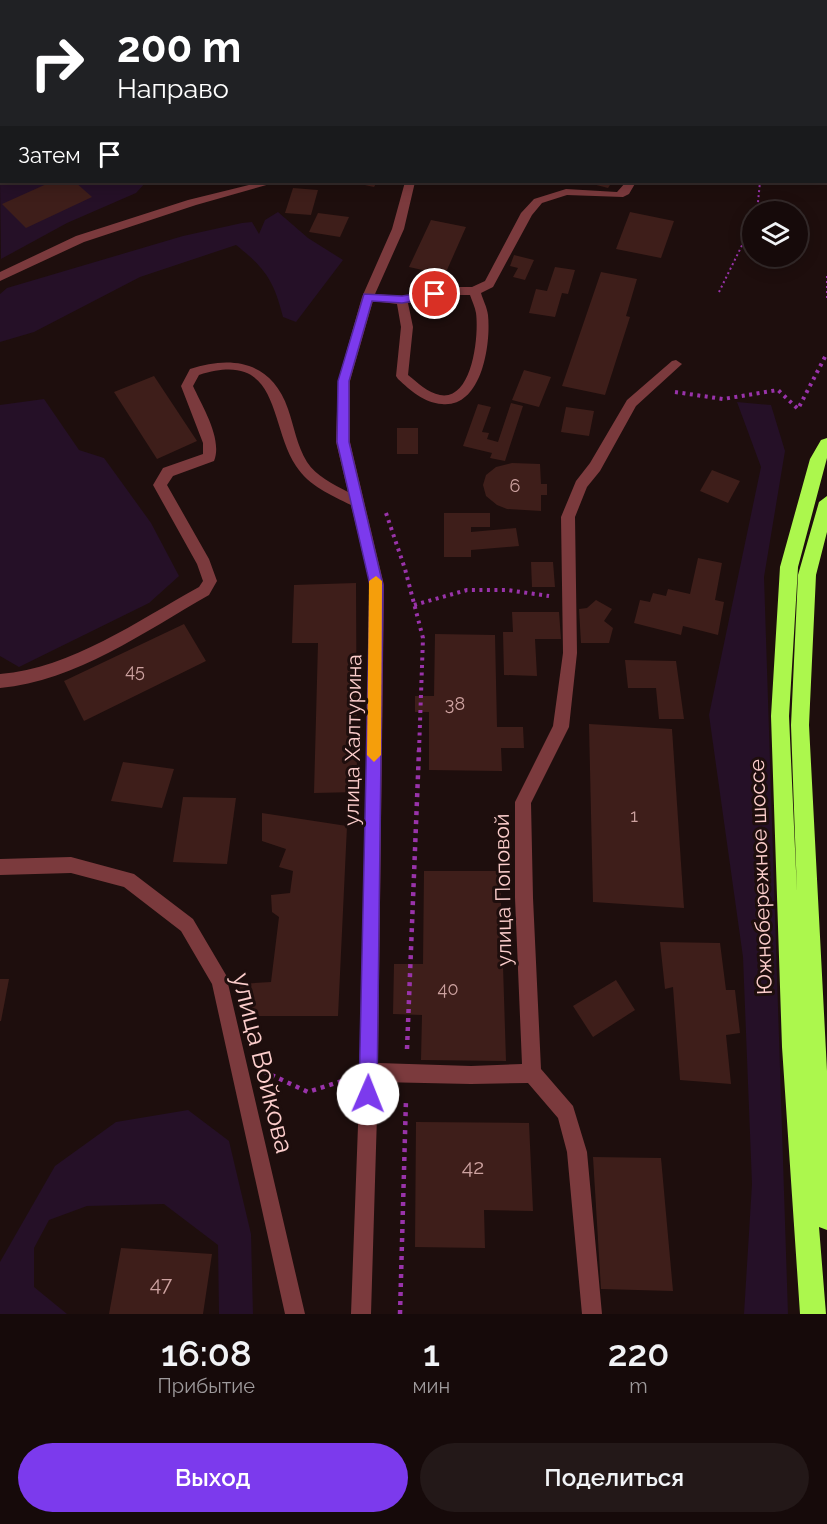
<!DOCTYPE html>
<html lang="ru">
<head>
<meta charset="utf-8">
<style>
  :root { --surface:#160a0a; --page:#231818; --text:#f1f3f6; --muted:#9e9a9c; --line:#352b2b; --accent:#7c3aed }
  body { margin:0; font-family:Raleway,sans-serif; background:var(--page); color:var(--text); height:100vh; display:flex; flex-direction:column; font-size:22px; white-space:nowrap }
  * { box-sizing:border-box; margin:0 }
  p { font-size:20px; color:var(--muted) }
  .icon { flex:none; width:33px; height:33px; fill:none; stroke:currentColor; stroke-width:2; stroke-linecap:round; stroke-linejoin:round }
  .map { position:relative; height:1314px; overflow:hidden }
  .side { display:flex; flex-direction:column; background:var(--surface); flex:1 }
  .side>* { flex:none }
  .hud { position:absolute; left:0px; top:0px; width:828px; height:183px; box-shadow:0 3px 15px #0003,0 0 0 2px var(--line); background:#202124; color:#fff; overflow:hidden }
  .fabs { position:absolute; left:742px; top:201px; display:grid; gap:12px }
  .fabs a { display:grid; place-items:center; width:66px; height:66px; border-radius:50%; background:var(--surface); box-shadow:0 3px 15px #0003,0 0 0 2px var(--line); font-size:30px }
  .pin { position:absolute; display:grid; place-items:center; width:51px; height:51px; color:#fff; margin:-26px; border:3px solid #fff; border-radius:50%; box-shadow:0 2px 6px #0007 }
  .me { position:absolute; width:66px; margin:-33px; rotate:1deg; stroke-linejoin:round; filter:drop-shadow(0 0 4px #0008) }
  .turn { display:flex; align-items:center; gap:21px; height:126px; padding:0 18px; font-size:27px }
  .turn .icon { width:78px; height:78px; stroke-width:2.5 }
  .turn b { display:block; font-size:42px; line-height:51px }
  .then { display:flex; align-items:center; height:57px; padding:0 18px; background:#0003; gap:12px; font-size:22px }
  .eta { display:flex; justify-content:space-evenly; align-items:center; height:102px; text-align:center }
  .eta b { font-size:36px; font-weight:600; line-height:42px }
  .primary-button { display:flex; gap:12px; margin-top:auto; padding:12px 18px }
  .primary-button a { flex:1; height:69px; border-radius:36px; background:var(--accent); color:#fff; font-size:24px; font-weight:600; line-height:69px; text-align:center }
  .primary-button a+a { background:var(--page); color:var(--text) }
  .map>svg:first-child { display:block }
  .green { fill:#251027 }
  .lines { fill:none; stroke-linecap:round; stroke-linejoin:round }
  .stream { fill:#390b1f; fill-rule:evenodd }
  .building { fill:#3e1e1a }
  .path-far2 { stroke:#93a; stroke-width:2; stroke-dasharray:2 3; stroke-linecap:butt }
  .path-far1 { stroke:#93a; stroke-width:4; stroke-dasharray:3 4.5; stroke-linecap:butt }
  .path { stroke:#93a; stroke-width:4.5; stroke-dasharray:4 5; stroke-linecap:butt }
  .minor { fill:#7b3a3d; fill-rule:evenodd }
  .highway { fill:#acf74d; fill-rule:evenodd }
  .route { fill:#7c3aed; stroke:#51269a; stroke-width:1.5 }
  .slow { fill:#f59e0b }
  .labels { text-anchor:middle; stroke-width:6; stroke-linejoin:round; paint-order:stroke }
  .number-label { font-size:18px; fill:#cda2a0 }
  .street-label { font-size:21px; fill:#fdcecc; stroke:#1e0e0d }
  .near-number-label { font-size:21px; fill:#cda2a0 }
  .near-street-label { font-size:26px; fill:#fdcecc; stroke:#1e0e0d }
</style>
</head>
<body>
<div class="map">
<svg width="827" height="1314" viewBox="0 0 827 1314">
  <rect width="100%" height="100%" fill="#1e0e0d"/>
  <g class="green">
    <polygon points="457,0 758,0 763,1 458,2"/>
    <polygon points="0,177 2,182 146,182 136,193 67,223 1,259"/>
    <path d="M278,212L308,238L343,260L296,322L283,317C274,281 265,268 236,245L140,277L34,332L0,342V294L7,288L183,236L242,223L252,222L259,234L265,220Z"/>
    <polygon points="44,399 79,450 104,458 151,523 179,576 149,603 19,667 0,656 0,405"/>
    <polygon points="737,402 771,405 785,451 764,577 788,1314 744,1314 752,1184 743,957 709,715 761,467"/>
    <polygon points="188,1110 229,1141 251,1234 253,1314 219,1314 218,1245 164,1204 87,1206 49,1220 34,1248 34,1287 67,1314 0,1314 0,1262 55,1166 116,1122"/>
  </g>
  <g class="lines">
    <g class="stream">
      <polygon points="596,0 617,2 598,2"/>
      <rect x="826" y="37" width="1" height="4"/>
    </g>
  </g>
  <g class="building">
    <polygon points="51,182 75,182 92,197 26,228 2,204"/>
    <polygon points="351,182 377,182 374,187"/>
    <polygon points="585,182 612,182 608,188"/>
    <polygon points="293,188 318,190 311,215 285,213"/>
    <polygon points="630,212 674,221 661,258 616,249"/>
    <polygon points="318,213 349,217 340,237 309,232"/>
    <polygon points="431,220 466,227 439,288 421,284 427,271 409,267"/>
    <polygon points="514,255 534,260 525,280 513,277 518,268 510,266"/>
    <polygon points="555,267 575,270 568,294 562,293 555,317 529,313 536,289 547,291"/>
    <polygon points="601,272 637,279 626,316 630,317 605,395 562,386"/>
    <polygon points="524,370 551,377 539,407 512,400"/>
    <polygon points="154,376 197,441 157,459 114,392"/>
    <polygon points="511,403 523,406 505,461 490,458 492,453 463,446 478,404 491,407 482,432 489,433 487,439 498,442"/>
    <polygon points="566,407 594,411 589,436 561,432"/>
    <rect x="397" y="428" width="21" height="26"/>
    <polygon points="512,463 540,464 541,484 547,484 547,495 541,495 541,511 507,509 497,505 486,496 483,485 486,475 496,467"/>
    <polygon points="712,470 740,481 728,503 700,491"/>
    <polygon points="444,513 490,513 490,527 471,527 471,532 516,528 519,546 471,550 471,557 444,557"/>
    <polygon points="698,558 722,563 715,600 724,602 718,635 683,626 681,635 634,623 640,600 650,602 653,593 666,596 668,589 690,594"/>
    <polygon points="531,562 553,562 555,587 532,587"/>
    <polygon points="356,583 357,792 314,793 318,643 292,643 294,585"/>
    <polygon points="596,600 612,609 604,621 613,628 609,643 581,643 579,609 587,608"/>
    <polygon points="512,612 559,612 561,639 535,639 537,676 504,675 503,632 513,632"/>
    <polygon points="184,624 206,661 84,721 64,681"/>
    <polygon points="435,634 495,635 497,727 523,727 524,748 501,748 502,771 429,770 429,712 415,712 415,696 434,696"/>
    <polygon points="625,660 676,661 684,719 659,719 656,688 628,688"/>
    <polygon points="589,724 672,729 684,908 593,902"/>
    <polygon points="123,762 174,769 162,808 111,801"/>
    <polygon points="183,797 236,798 227,864 173,862"/>
    <polygon points="262,813 347,826 338,1016 243,1016 239,984 271,982 279,917 272,912 271,895 290,893 293,871 279,867 286,849 262,841"/>
    <polygon points="424,871 500,871 506,1061 421,1060 422,1015 393,1014 394,964 423,964"/>
    <polygon points="660,942 720,943 726,990 735,990 740,1033 726,1035 731,1084 680,1080 673,987 665,989"/>
    <polygon points="0,979 9,979 1,1021 0,1021"/>
    <polygon points="616,980 635,1010 593,1037 573,1006"/>
    <polygon points="416,1122 529,1123 533,1211 484,1210 485,1248 415,1247"/>
    <polygon points="593,1157 661,1158 673,1291 601,1289"/>
    <polygon points="121,1248 212,1254 203,1314 109,1314"/>
  </g>
  <g class="lines">
    <g class="path-far2">
      <polyline points="757,212 760,182"/>
      <polyline points="827,276 827,298"/>
      <polyline points="719,292 753,223"/>
    </g>
    <g class="path-far1">
      <polyline points="675,392 723,399 778,390 798,409 827,353"/>
      <polyline points="386,513 405,569 423,638 419,751"/>
      <polyline points="414,605 467,590 507,590 549,596"/>
    </g>
    <g class="path">
      <polyline points="407,1049 419,750"/>
      <polyline points="263,1071 308,1092 345,1080"/>
      <polyline points="400,1314 406,1099"/>
    </g>
    <g class="minor">
      <polygon points="0,0 12,0 0,3"/>
      <rect x="265" y="0" width="10" height="2"/>
      <polygon points="429,0 439,0 439,2 430,2"/>
      <polygon points="0,171 2,171 0,178"/>
      <polygon points="261,182 277,182 196,205 84,242 0,281 0,272 76,236 188,200"/>
      <path d="M405,182H415L404,229L375,294L402,296L451,287H472L485,281L521,213L534,199L566,189L617,192L626,182H636L629,194L623,197L567,195L542,203L532,215L493,287L481,293C483,300 487,307 488,315C491,344 482,408 442,404C424,403 410,390 398,379L396,376L401,327L397,304L373,301L350,381V442L384,585L378,1063L471,1066L522,1064L515,898V802L553,726L563,653L561,517L576,481L590,463L627,400L672,361L676,360L682,364L636,406L600,471L587,487L575,517L577,653L569,727L531,803L533,898L541,1069L573,1106L587,1152L602,1314H582L567,1152L558,1118L528,1083L471,1084L378,1082L371,1314H351L360,1072L370,585L351,505C331,495 309,486 296,466C268,423 281,349 199,375L193,386C202,406 223,439 214,461L173,476L167,485L209,559L217,581L209,595C144,632 76,681 0,688V674C72,668 137,621 199,587L203,581L197,564L153,485L163,468L203,454V443L181,386L190,369C233,355 272,362 288,409C294,426 297,446 307,462C316,476 333,484 348,492L336,442L338,381L362,297L392,229ZM451,295H470C472,301 475,307 476,313C479,334 473,401 440,395C428,393 417,382 408,375L413,327L408,303Z"/>
      <polygon points="71,857 134,874 193,919 226,975 305,1314 285,1314 212,984 181,931 124,887 71,873 0,875 0,859"/>
    </g>
    <polygon class="highway" points="827,438 827,458 798,567 789,716 797,893 791,725 798,575 819,502 827,496 827,532 816,575 809,725 827,1071 827,1230 819,1227 826,1314 800,1314 782,1047 771,716 780,567 810,459 821,440"/>
  </g>
  <polygon class="route" points="435,291 440,294 439,297 402,303 372,301 349,381 349,442 383,585 377,1094 374,1100 368,1102 362,1100 359,1094 370,585 337,442 338,381 364,294 402,296"/>
  <polygon class="slow" points="376,576 382,581 381,755 374,762 367,755 369,581"/>
  <g class="labels">
    <g class="number-label">
      <text x="515" y="492">6</text>
      <text x="135" y="677">45</text>
      <text x="455" y="710">38</text>
      <text x="634" y="822">1</text>
      <text x="448" y="995">40</text>
    </g>
    <g class="street-label">
      <text transform="translate(353 740) rotate(-89)" y="7">улица Халтурина</text>
      <text transform="translate(761 877) rotate(-92)" y="7">Южнобережное шоссе</text>
      <text transform="translate(503 890) rotate(-91)" y="7">улица Поповой</text>
    </g>
    <g class="near-number-label">
      <text x="473" y="1174">42</text>
      <text x="161" y="1291">47</text>
    </g>
    <g class="near-street-label">
      <text transform="translate(263 1063) rotate(76)" y="9">улица Войкова</text>
    </g>
  </g>
</svg>
<div class="fabs">
<a><svg class="icon" aria-label="layers" viewBox="0 0 24 24"><path d="M12 4l9 5-9 5-9-5zM3 14l9 5 9-5"/></svg></a>
</div>
<div class="pin" style="left:435px;top:294px;background:#d93025"><svg class="icon" aria-label="arrive" viewBox="0 0 24 24"><path d="M6 21V4h12l-3 4 3 4H6"/></svg></div>
<svg class="me" style="left:368px;top:1094px" viewBox="-20 -20 40 40"><circle r="19" fill="#fff"/><path d="M0-13L10 11 0 6-10 11z" fill="#7c3aed"/></svg>
<div class="hud">
<div class="turn"><svg class="icon" aria-label="right" viewBox="0 0 24 24"><path d="M7 20v-9h11M14 6l5 5-5 5"/></svg><div><b>200 m</b>Направо</div></div>
<div class="then">Затем<svg class="icon" aria-label="arrive" viewBox="0 0 24 24"><path d="M6 21V4h12l-3 4 3 4H6"/></svg></div>
</div>
</div>
<section class="side">
<div class="eta">
<div><b>16:08</b><p>Прибытие</p></div>
<div><b>1</b><p>мин</p></div>
<div><b>220</b><p>m</p></div>
</div>
<div class="primary-button"><a>Выход</a><a>Поделиться</a></div>
</section>
</body>
</html>
